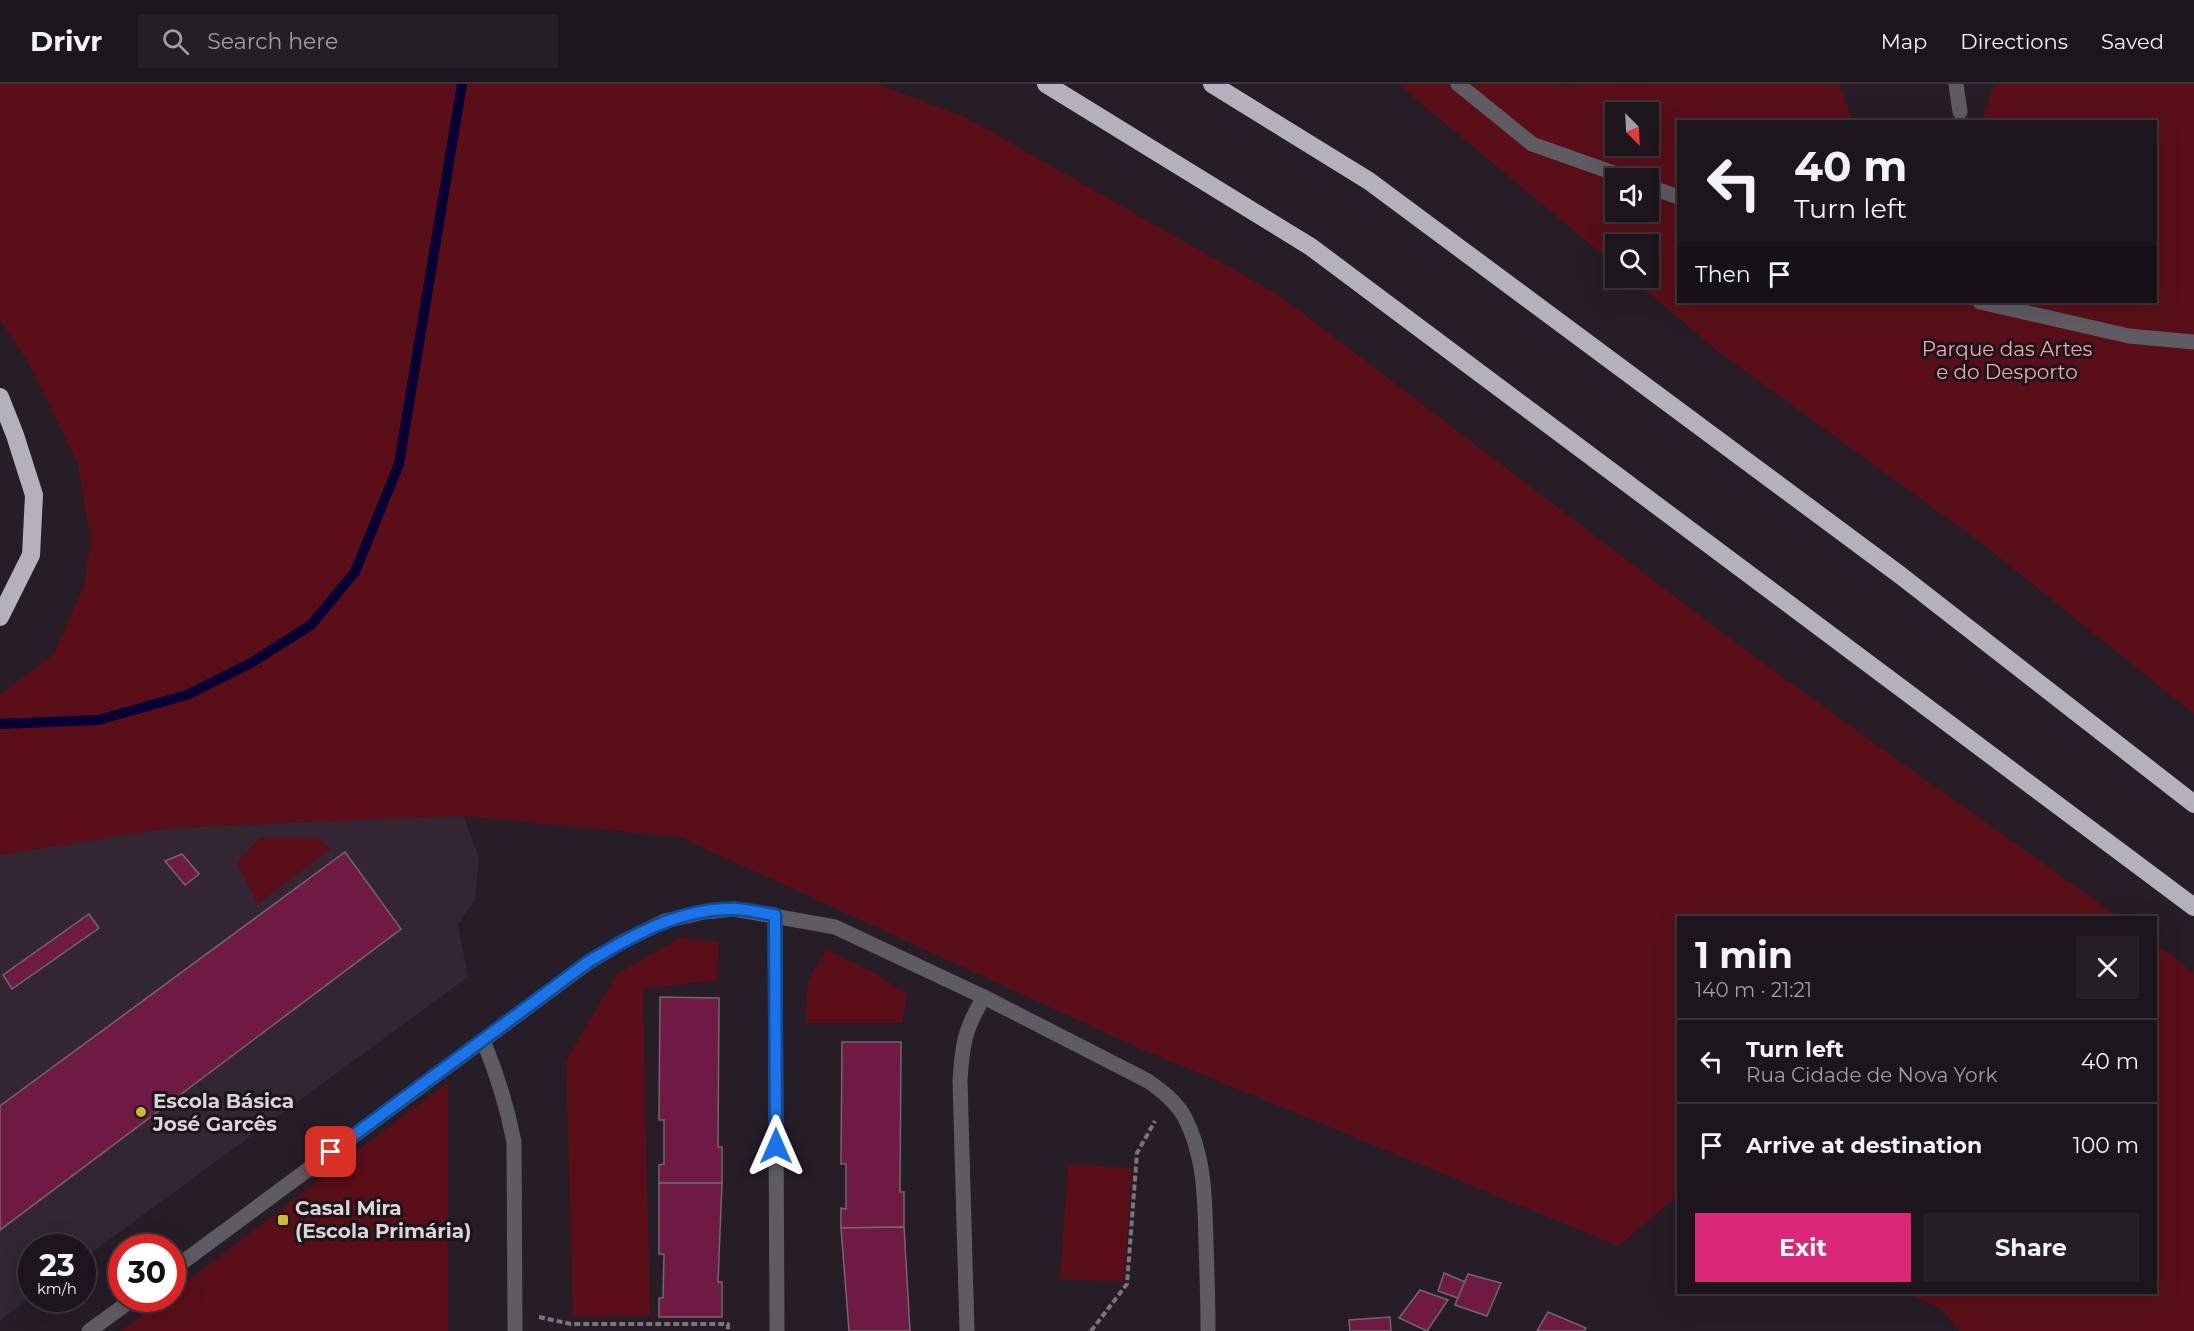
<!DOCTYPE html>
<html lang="en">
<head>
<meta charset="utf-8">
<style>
  :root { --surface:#1c161c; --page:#251f25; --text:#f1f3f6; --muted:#a09fa3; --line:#3a353b; --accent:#db2777 }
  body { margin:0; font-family:Montserrat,sans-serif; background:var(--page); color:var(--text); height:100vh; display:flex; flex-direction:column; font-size:22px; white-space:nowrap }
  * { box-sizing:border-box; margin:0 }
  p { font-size:20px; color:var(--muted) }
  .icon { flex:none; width:33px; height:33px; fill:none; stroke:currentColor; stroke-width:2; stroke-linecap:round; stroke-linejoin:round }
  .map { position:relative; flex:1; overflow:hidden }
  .panel { position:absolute; left:1677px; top:832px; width:480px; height:378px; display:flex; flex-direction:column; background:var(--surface); border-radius:0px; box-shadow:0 6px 24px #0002,0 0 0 2px var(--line) }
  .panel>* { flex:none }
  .top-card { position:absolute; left:1677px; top:36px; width:480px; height:183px; border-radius:0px; box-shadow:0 6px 24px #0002,0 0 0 2px var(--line); background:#1c161c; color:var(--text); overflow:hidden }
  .needle { width:39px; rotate:156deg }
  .controls { position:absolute; left:1605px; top:18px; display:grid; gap:12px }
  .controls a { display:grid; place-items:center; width:54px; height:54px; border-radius:0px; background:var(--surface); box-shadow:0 6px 24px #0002,0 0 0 2px var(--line); font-size:30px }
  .speed { position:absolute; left:18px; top:1150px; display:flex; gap:12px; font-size:30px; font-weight:700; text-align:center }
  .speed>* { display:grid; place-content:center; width:78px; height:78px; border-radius:50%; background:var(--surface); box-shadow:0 6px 24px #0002,0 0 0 2px var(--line); line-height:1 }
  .speed small { font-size:15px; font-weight:400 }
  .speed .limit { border:9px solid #d22; background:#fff; color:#111 }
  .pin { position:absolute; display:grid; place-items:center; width:51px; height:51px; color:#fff; margin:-26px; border-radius:12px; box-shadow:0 3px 9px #0006 }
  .me { position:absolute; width:66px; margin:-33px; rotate:0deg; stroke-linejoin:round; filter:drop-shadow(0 0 4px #0008) }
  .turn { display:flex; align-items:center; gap:21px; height:126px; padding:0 18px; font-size:27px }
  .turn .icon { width:78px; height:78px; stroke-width:2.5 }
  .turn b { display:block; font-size:42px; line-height:51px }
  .then { display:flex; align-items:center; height:57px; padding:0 18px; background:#0003; gap:12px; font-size:22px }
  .round { display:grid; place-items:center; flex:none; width:63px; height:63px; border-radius:0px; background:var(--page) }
  .summary { display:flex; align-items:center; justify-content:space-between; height:102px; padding:0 18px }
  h1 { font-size:36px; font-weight:700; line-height:45px }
  .cta { display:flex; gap:12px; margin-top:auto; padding:12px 18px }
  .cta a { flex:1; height:69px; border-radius:0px; background:var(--accent); color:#fff; font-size:24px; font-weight:700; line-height:69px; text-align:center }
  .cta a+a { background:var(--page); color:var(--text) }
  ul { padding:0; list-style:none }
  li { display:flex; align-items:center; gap:18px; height:84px; padding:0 18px; border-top:2px solid var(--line) }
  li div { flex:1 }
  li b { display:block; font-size:22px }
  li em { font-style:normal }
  header { display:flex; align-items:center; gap:36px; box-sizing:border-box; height:84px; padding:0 30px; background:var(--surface); border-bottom:2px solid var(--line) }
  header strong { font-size:28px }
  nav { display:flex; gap:33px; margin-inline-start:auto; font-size:21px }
  .search { width:420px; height:54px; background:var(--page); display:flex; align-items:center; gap:15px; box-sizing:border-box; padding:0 21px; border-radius:0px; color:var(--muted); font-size:22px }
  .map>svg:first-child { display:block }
  .built { fill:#332532 }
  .green { fill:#5a0f18; fill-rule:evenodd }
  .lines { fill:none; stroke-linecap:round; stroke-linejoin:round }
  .stream { stroke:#060034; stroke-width:10 }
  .building { fill:#6e1a45; stroke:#74666b; stroke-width:1.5 }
  .path { stroke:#7c747b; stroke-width:4; stroke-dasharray:6 3; stroke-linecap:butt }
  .street { stroke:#5e5c62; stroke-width:15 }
  .highway { stroke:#b4b0be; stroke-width:18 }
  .route-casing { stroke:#114b97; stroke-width:15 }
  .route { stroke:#1a73e8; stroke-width:10 }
  .poi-dot { fill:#cfb837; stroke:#1d141c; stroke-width:2 }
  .labels { text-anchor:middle; stroke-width:6; stroke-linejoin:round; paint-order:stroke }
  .park-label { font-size:20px; fill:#f5a7a6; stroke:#1d141c }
  .poi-label { font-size:20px; font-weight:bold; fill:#dbd5da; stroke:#1d141c; text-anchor:start }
</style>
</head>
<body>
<header>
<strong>Drivr</strong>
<div class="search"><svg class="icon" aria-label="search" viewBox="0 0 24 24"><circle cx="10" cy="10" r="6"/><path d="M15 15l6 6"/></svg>Search here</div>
<nav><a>Map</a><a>Directions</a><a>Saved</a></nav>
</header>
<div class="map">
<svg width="2194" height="1247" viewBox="0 0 2194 1247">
  <rect width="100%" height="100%" fill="#261d26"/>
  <polygon class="built" points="463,731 479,774 475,816 458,840 468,893 83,1175 82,1164 32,1164 31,1213 0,1236 0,771 169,744"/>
  <g class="green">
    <polygon points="0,0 877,0 965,33 1280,212 1732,556 1864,652 2120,834 1678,834 1678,1112 1618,1162 1143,966 680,753 463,732 169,744 0,771 0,610 54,570 84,501 91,456 77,378 28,278 0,236"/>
    <path d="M1398,0H1557L1567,2L1572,0H1839L1853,37L1678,38V218H2156V38L1982,37L1994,0H2194V630L1984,461L1716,266L1631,194H1648V160H1616L1615,181ZM1616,28H1648V62H1616ZM1616,94H1648V128H1616Z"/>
    <polygon points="261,753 318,754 331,765 258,820 237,778"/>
    <polygon points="680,854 719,858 717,896 643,905 650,1232 573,1233 566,977 617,890"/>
    <polygon points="2156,860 2194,889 2194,1247 1959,1247 1941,1225 1906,1209 2156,1209"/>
    <polygon points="826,866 873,888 907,910 902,939 805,939 808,896"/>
    <polygon points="448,998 448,1247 121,1247 163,1215 172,1215 173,1208"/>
    <polygon points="1068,1080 1132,1084 1124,1198 1060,1195"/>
  </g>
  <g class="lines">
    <polyline class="stream" points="0,640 98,636 187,611 251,579 311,541 355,488 399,380 462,0"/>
  </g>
  <g class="building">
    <polygon points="345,768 401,845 0,1146 0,1022"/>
    <polygon points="182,770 199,790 185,801 165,777"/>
    <polygon points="89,830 99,844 12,905 3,891"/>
    <polygon points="660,913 719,914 718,1063 722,1063 722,1099 659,1099 659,1081 664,1080 664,1036 659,1036"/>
    <polygon points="842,958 901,958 900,1108 904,1108 904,1143 841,1144 841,1124 846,1125 846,1080 841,1080"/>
    <polygon points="659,1099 722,1099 718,1198 722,1198 722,1233 659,1233 659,1214 663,1214 664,1170 659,1170"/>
    <polygon points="904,1143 910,1247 849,1247 841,1144"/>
    <polygon points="1444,1189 1465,1198 1458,1214 1438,1207"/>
    <polygon points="1468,1190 1501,1199 1487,1232 1455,1221"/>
    <polygon points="1420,1206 1448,1216 1427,1247 1399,1234"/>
    <polygon points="1548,1228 1586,1244 1584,1247 1537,1247"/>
    <polygon points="1390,1233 1391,1247 1350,1247 1349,1236"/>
  </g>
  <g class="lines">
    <g class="path">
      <polyline points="539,1233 571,1240 728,1240 728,1247"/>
      <polyline points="1091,1247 1127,1200 1137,1069 1155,1037"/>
    </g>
    <g class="street">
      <polyline points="1458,0 1532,60 1628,94"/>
      <polyline points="1956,0 1960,28"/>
      <polyline points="1648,102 1678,113"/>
      <polyline points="1980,218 2129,252 2194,258"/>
      <polyline points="775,831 777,1247"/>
      <path d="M483,956C497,990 507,1022 514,1058L515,1247"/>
      <path d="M172,1186L589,878L624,857L665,837L704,828L734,825L835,843L984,913L1148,997C1162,1007 1175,1017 1184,1032C1205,1071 1205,1116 1206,1159C1207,1188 1208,1218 1208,1247"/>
      <polyline points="89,1247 133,1215"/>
      <path d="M967,1247L960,997C962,961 965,944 984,913"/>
    </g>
    <g class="highway">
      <polyline points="1046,0 1311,163 2194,823"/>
      <polyline points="1212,0 1369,97 1900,491 2194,720"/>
      <polyline points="0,313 15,351 34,411 31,471 0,533"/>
    </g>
  </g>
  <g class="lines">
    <defs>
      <path id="route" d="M331,1068L588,878C633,851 680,824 734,825C747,825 761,829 775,831L776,1062"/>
    </defs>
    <use href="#route" class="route-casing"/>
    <use href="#route" class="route"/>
  </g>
  <g class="poi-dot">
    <circle cx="141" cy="1028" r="6"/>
    <rect x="277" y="1130" width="12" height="12" rx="3"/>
  </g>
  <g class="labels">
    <g class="park-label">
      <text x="2007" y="272">Parque das Artes<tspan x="2007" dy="23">e do Desporto</tspan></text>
    </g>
    <g class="poi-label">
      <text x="153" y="1024">Escola Básica<tspan x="153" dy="23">José Garcês</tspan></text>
      <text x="295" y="1131">Casal Mira<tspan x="295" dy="23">(Escola Primária)</tspan></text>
    </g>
  </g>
</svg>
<div class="controls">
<a><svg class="needle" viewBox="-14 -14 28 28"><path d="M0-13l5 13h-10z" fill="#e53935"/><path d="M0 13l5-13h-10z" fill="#a09fa3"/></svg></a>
<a><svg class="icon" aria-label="sound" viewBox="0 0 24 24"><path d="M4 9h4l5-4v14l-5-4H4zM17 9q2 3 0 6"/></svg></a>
<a><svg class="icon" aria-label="search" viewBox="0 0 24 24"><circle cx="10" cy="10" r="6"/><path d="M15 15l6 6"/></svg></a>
</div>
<div class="speed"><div>23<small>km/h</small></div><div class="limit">30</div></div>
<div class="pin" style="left:331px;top:1068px;background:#d93025"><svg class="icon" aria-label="arrive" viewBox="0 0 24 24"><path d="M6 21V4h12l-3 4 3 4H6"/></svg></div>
<svg class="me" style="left:776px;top:1062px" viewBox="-20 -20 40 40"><path d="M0-17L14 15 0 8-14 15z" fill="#1a73e8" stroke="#fff" stroke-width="4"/></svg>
<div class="top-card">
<div class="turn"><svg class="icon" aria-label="left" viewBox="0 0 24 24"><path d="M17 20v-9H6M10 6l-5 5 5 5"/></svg><div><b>40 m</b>Turn left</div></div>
<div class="then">Then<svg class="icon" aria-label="arrive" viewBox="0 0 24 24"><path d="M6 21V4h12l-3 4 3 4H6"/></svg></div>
</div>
<section class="panel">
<div class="summary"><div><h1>1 min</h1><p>140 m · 21:21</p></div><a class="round"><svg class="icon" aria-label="close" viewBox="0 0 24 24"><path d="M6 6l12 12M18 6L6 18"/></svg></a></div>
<ul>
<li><svg class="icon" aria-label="left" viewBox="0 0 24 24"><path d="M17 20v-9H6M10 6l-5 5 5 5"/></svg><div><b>Turn left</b><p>Rua Cidade de Nova York</p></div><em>40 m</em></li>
<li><svg class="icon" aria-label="arrive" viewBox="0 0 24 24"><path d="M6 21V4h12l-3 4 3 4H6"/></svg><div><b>Arrive at destination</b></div><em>100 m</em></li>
</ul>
<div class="cta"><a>Exit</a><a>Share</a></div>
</section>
</div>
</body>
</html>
